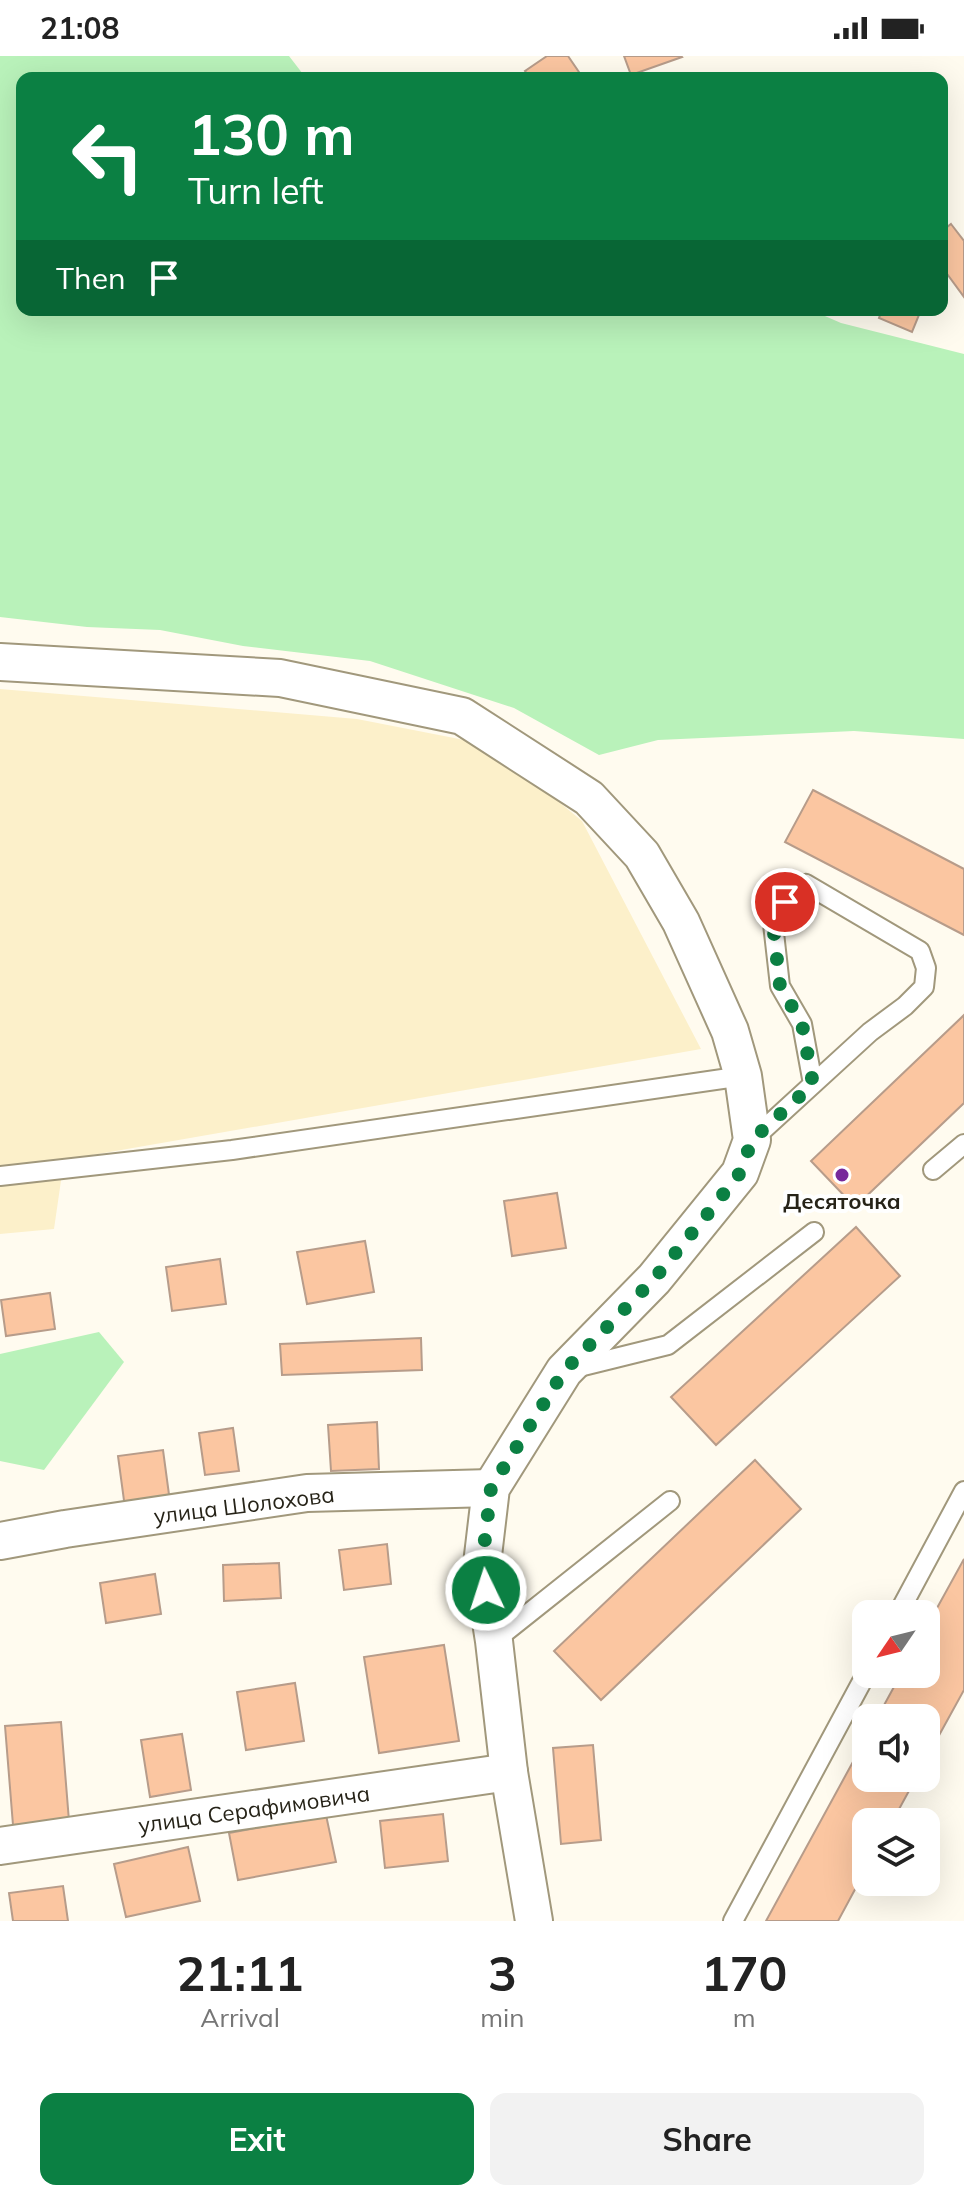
<!DOCTYPE html>
<html lang="en">
<head>
<meta charset="utf-8">
<style>
  :root { --surface:#fff; --page:#f2f2f2; --text:#222; --muted:#767676; --accent:#0b8043 }
  body { margin:0; font-family:Mulish,sans-serif; background:var(--page); color:var(--text); height:100vh; display:flex; flex-direction:column; font-size:30px; white-space:nowrap }
  * { box-sizing:border-box; margin:0 }
  p { font-size:26px; color:var(--muted) }
  .icon { flex:none; width:44px; height:44px; fill:none; stroke:currentColor; stroke-width:2; stroke-linecap:round; stroke-linejoin:round }
  .map { position:relative; height:1865px; overflow:hidden }
  .details { display:flex; flex-direction:column; background:var(--surface); flex:1 }
  .details>* { flex:none }
  .guide { position:absolute; left:16px; top:16px; width:932px; height:244px; border-radius:16px; box-shadow:0 8px 32px #0002; background:#0b8043; color:#fff; overflow:hidden }
  .needle { width:52px; rotate:235deg }
  .buttons { position:absolute; left:852px; top:1544px; display:grid; gap:16px }
  .buttons a { display:grid; place-items:center; width:88px; height:88px; border-radius:16px; background:var(--surface); box-shadow:0 8px 32px #0002; font-size:40px }
  .pin { position:absolute; display:grid; place-items:center; width:68px; height:68px; color:#fff; margin:-34px; border:4px solid #fff; border-radius:50%; box-shadow:0 2px 8px #0007 }
  .me { position:absolute; width:88px; margin:-44px; rotate:356deg; stroke-linejoin:round; filter:drop-shadow(0 0 6px #0008) }
  .turn { display:flex; align-items:center; gap:28px; height:168px; padding:0 40px; font-size:36px }
  .turn .icon { width:104px; height:104px; stroke-width:2.5 }
  .turn b { display:block; font-size:56px; line-height:68px }
  .then { display:flex; align-items:center; height:76px; padding:0 40px; background:#0003; gap:16px; font-size:30px }
  .eta { display:flex; justify-content:space-evenly; align-items:center; height:136px; text-align:center }
  .eta b { font-size:48px; font-weight:700; line-height:56px }
  .action { display:flex; gap:16px; margin-top:auto; padding:16px 40px }
  .action a { flex:1; height:92px; border-radius:16px; background:var(--accent); color:#fff; font-size:32px; font-weight:700; line-height:92px; text-align:center }
  .action a+a { background:var(--page); color:var(--text) }
  .status { display:flex; justify-content:space-between; align-items:center; height:56px; padding:0 40px; background:var(--surface); direction:ltr }
  .status svg { height:22px; fill:currentColor }
  .map>svg:first-child { display:block }
  .built { fill:#fcf0ca }
  .green { fill:#b9f2ba }
  .building { fill:#fbc6a1; stroke:#b79c8a; stroke-width:2 }
  .lines { fill:none; stroke-linecap:round; stroke-linejoin:round }
  .lane-casing { stroke:#a1987c; stroke-width:22 }
  .street-casing { stroke:#a1987c; stroke-width:40 }
  .lane { stroke:#fff; stroke-width:18 }
  .street { stroke:#fff; stroke-width:36 }
  .route { stroke:#0b8043; stroke-width:14; stroke-dasharray:0 25.2 }
  .poi-dot { fill:#77299b; stroke:#fff; stroke-width:3 }
  .labels { text-anchor:middle; stroke-width:8; stroke-linejoin:round; paint-order:stroke }
  .poi-label { font-size:22px; font-weight:bold; fill:#262318; stroke:#fff }
  .street-label { font-size:22px; fill:#262318; stroke:#fff }
</style>
</head>
<body>
<div class="status"><b>21:08</b><svg viewBox="0 0 49 12"><path d="M0 12V9h3v3zM5 12V6h3v6zM10 12V3h3v9zM15 12V0h3v12zM26 1h20v11H26zM47 4h2v5h-2z"/></svg></div>
<div class="map">
<svg width="964" height="1865" viewBox="0 0 964 1865">
  <rect width="100%" height="100%" fill="#fffbef"/>
  <polygon class="built" points="0,633 357,663 490,689 582,765 701,993 64,1104 54,1173 0,1178"/>
  <g class="green">
    <polygon points="0,0 289,0 306,22 22,22 22,254 811,254 841,267 964,298 964,683 854,675 658,684 599,699 514,652 370,605 243,590 160,574 87,571 0,561"/>
    <polygon points="99,1276 124,1306 44,1414 0,1405 0,1298"/>
  </g>
  <g class="building">
    <polygon points="547,0 568,0 583,22 530,22 525,15"/>
    <polygon points="624,0 681,0 682,1 631,19"/>
    <polygon points="951,168 964,185 964,241 942,211 942,175"/>
    <polygon points="882,254 921,254 912,276 879,262"/>
    <polygon points="813,734 964,813 964,879 785,786"/>
    <polygon points="964,959 964,1047 855,1151 811,1105"/>
    <polygon points="557,1137 566,1192 512,1200 504,1145"/>
    <polygon points="856,1171 900,1220 716,1389 671,1341"/>
    <polygon points="365,1185 374,1236 307,1248 297,1196"/>
    <polygon points="220,1203 226,1248 172,1255 166,1211"/>
    <polygon points="50,1237 55,1273 6,1280 1,1244"/>
    <polygon points="421,1282 422,1314 282,1319 280,1288"/>
    <polygon points="377,1366 379,1413 331,1415 328,1369"/>
    <polygon points="233,1372 239,1415 205,1419 199,1377"/>
    <polygon points="163,1394 170,1446 125,1452 118,1400"/>
    <polygon points="755,1404 801,1453 601,1644 554,1595"/>
    <polygon points="387,1488 391,1528 344,1534 339,1494"/>
    <polygon points="964,1503 964,1634 926,1703 926,1662 877,1662 901,1618 926,1618 926,1572"/>
    <polygon points="279,1507 281,1542 224,1545 223,1509"/>
    <polygon points="155,1518 161,1558 106,1567 100,1527"/>
    <polygon points="444,1589 459,1685 379,1697 364,1601"/>
    <polygon points="295,1627 304,1685 246,1694 237,1636"/>
    <polygon points="61,1666 69,1765 13,1769 5,1670"/>
    <polygon points="182,1678 191,1734 150,1741 141,1684"/>
    <polygon points="866,1682 866,1722 916,1722 892,1766 866,1766 866,1813 838,1865 766,1865"/>
    <polygon points="593,1689 601,1784 561,1788 553,1692"/>
    <polygon points="443,1758 448,1805 385,1812 380,1765"/>
    <polygon points="326,1759 336,1806 238,1824 229,1777"/>
    <polygon points="188,1791 200,1845 126,1861 114,1808"/>
    <polygon points="63,1830 68,1865 13,1865 9,1837"/>
  </g>
  <g class="lines">
    <defs>
      <g id="lane">
        <polyline points="752,1084 870,976 905,950 924,931 926,912 920,895 806,828 785,846 773,868 780,930 802,968 813,1028"/>
        <polyline points="933,1114 964,1088"/>
        <polyline points="0,1120 232,1094 743,1020"/>
        <polyline points="575,1312 668,1289 814,1176"/>
        <polyline points="898,1558 964,1435"/>
        <polyline points="494,1585 670,1445"/>
        <polyline points="733,1865 866,1618"/>
      </g>
      <g id="street">
        <polyline points="0,606 280,622 462,660 589,742 642,799 681,866 730,975 743,1020 752,1084 740,1117 654,1223 564,1315 491,1432 482,1508 494,1585 509,1716 534,1865"/>
        <polyline points="0,1485 65,1473 307,1437 491,1432"/>
        <polyline points="0,1790 509,1716"/>
      </g>
    </defs>
    <use href="#lane" class="lane-casing"/>
    <use href="#street" class="street-casing"/>
    <use href="#lane" class="lane"/>
    <use href="#street" class="street"/>
  </g>
  <g class="lines">
    <polyline class="route" points="486,1534 482,1508 491,1432 564,1315 654,1223 706,1160 740,1117 752,1084 813,1028 802,968 780,930 773,868 785,846"/>
  </g>
  <circle class="poi-dot" cx="842" cy="1119" r="8"/>
  <g class="labels">
    <g class="poi-label">
      <text x="842" y="1153">Десяточка</text>
    </g>
    <g class="street-label">
      <text transform="translate(244 1449) rotate(-7)" y="8">улица Шолохова</text>
      <text transform="translate(254 1753) rotate(-8)" y="8">улица Серафимовича</text>
    </g>
  </g>
</svg>
<div class="buttons">
<a><svg class="needle" viewBox="-14 -14 28 28"><path d="M0-13l5 13h-10z" fill="#e53935"/><path d="M0 13l5-13h-10z" fill="#767676"/></svg></a>
<a><svg class="icon" aria-label="sound" viewBox="0 0 24 24"><path d="M4 9h4l5-4v14l-5-4H4zM17 9q2 3 0 6"/></svg></a>
<a><svg class="icon" aria-label="layers" viewBox="0 0 24 24"><path d="M12 4l9 5-9 5-9-5zM3 14l9 5 9-5"/></svg></a>
</div>
<div class="pin" style="left:785px;top:846px;background:#d93025"><svg class="icon" aria-label="arrive" viewBox="0 0 24 24"><path d="M6 21V4h12l-3 4 3 4H6"/></svg></div>
<svg class="me" style="left:486px;top:1534px" viewBox="-20 -20 40 40"><circle r="17" fill="#0b8043" stroke="#fff" stroke-width="3"/><path d="M0-11L8 9 0 5-8 9z" fill="#fff"/></svg>
<div class="guide">
<div class="turn"><svg class="icon" aria-label="left" viewBox="0 0 24 24"><path d="M17 20v-9H6M10 6l-5 5 5 5"/></svg><div><b>130 m</b>Turn left</div></div>
<div class="then">Then<svg class="icon" aria-label="arrive" viewBox="0 0 24 24"><path d="M6 21V4h12l-3 4 3 4H6"/></svg></div>
</div>
</div>
<section class="details">
<div class="eta">
<div><b>21:11</b><p>Arrival</p></div>
<div><b>3</b><p>min</p></div>
<div><b>170</b><p>m</p></div>
</div>
<div class="action"><a>Exit</a><a>Share</a></div>
</section>
</body>
</html>
